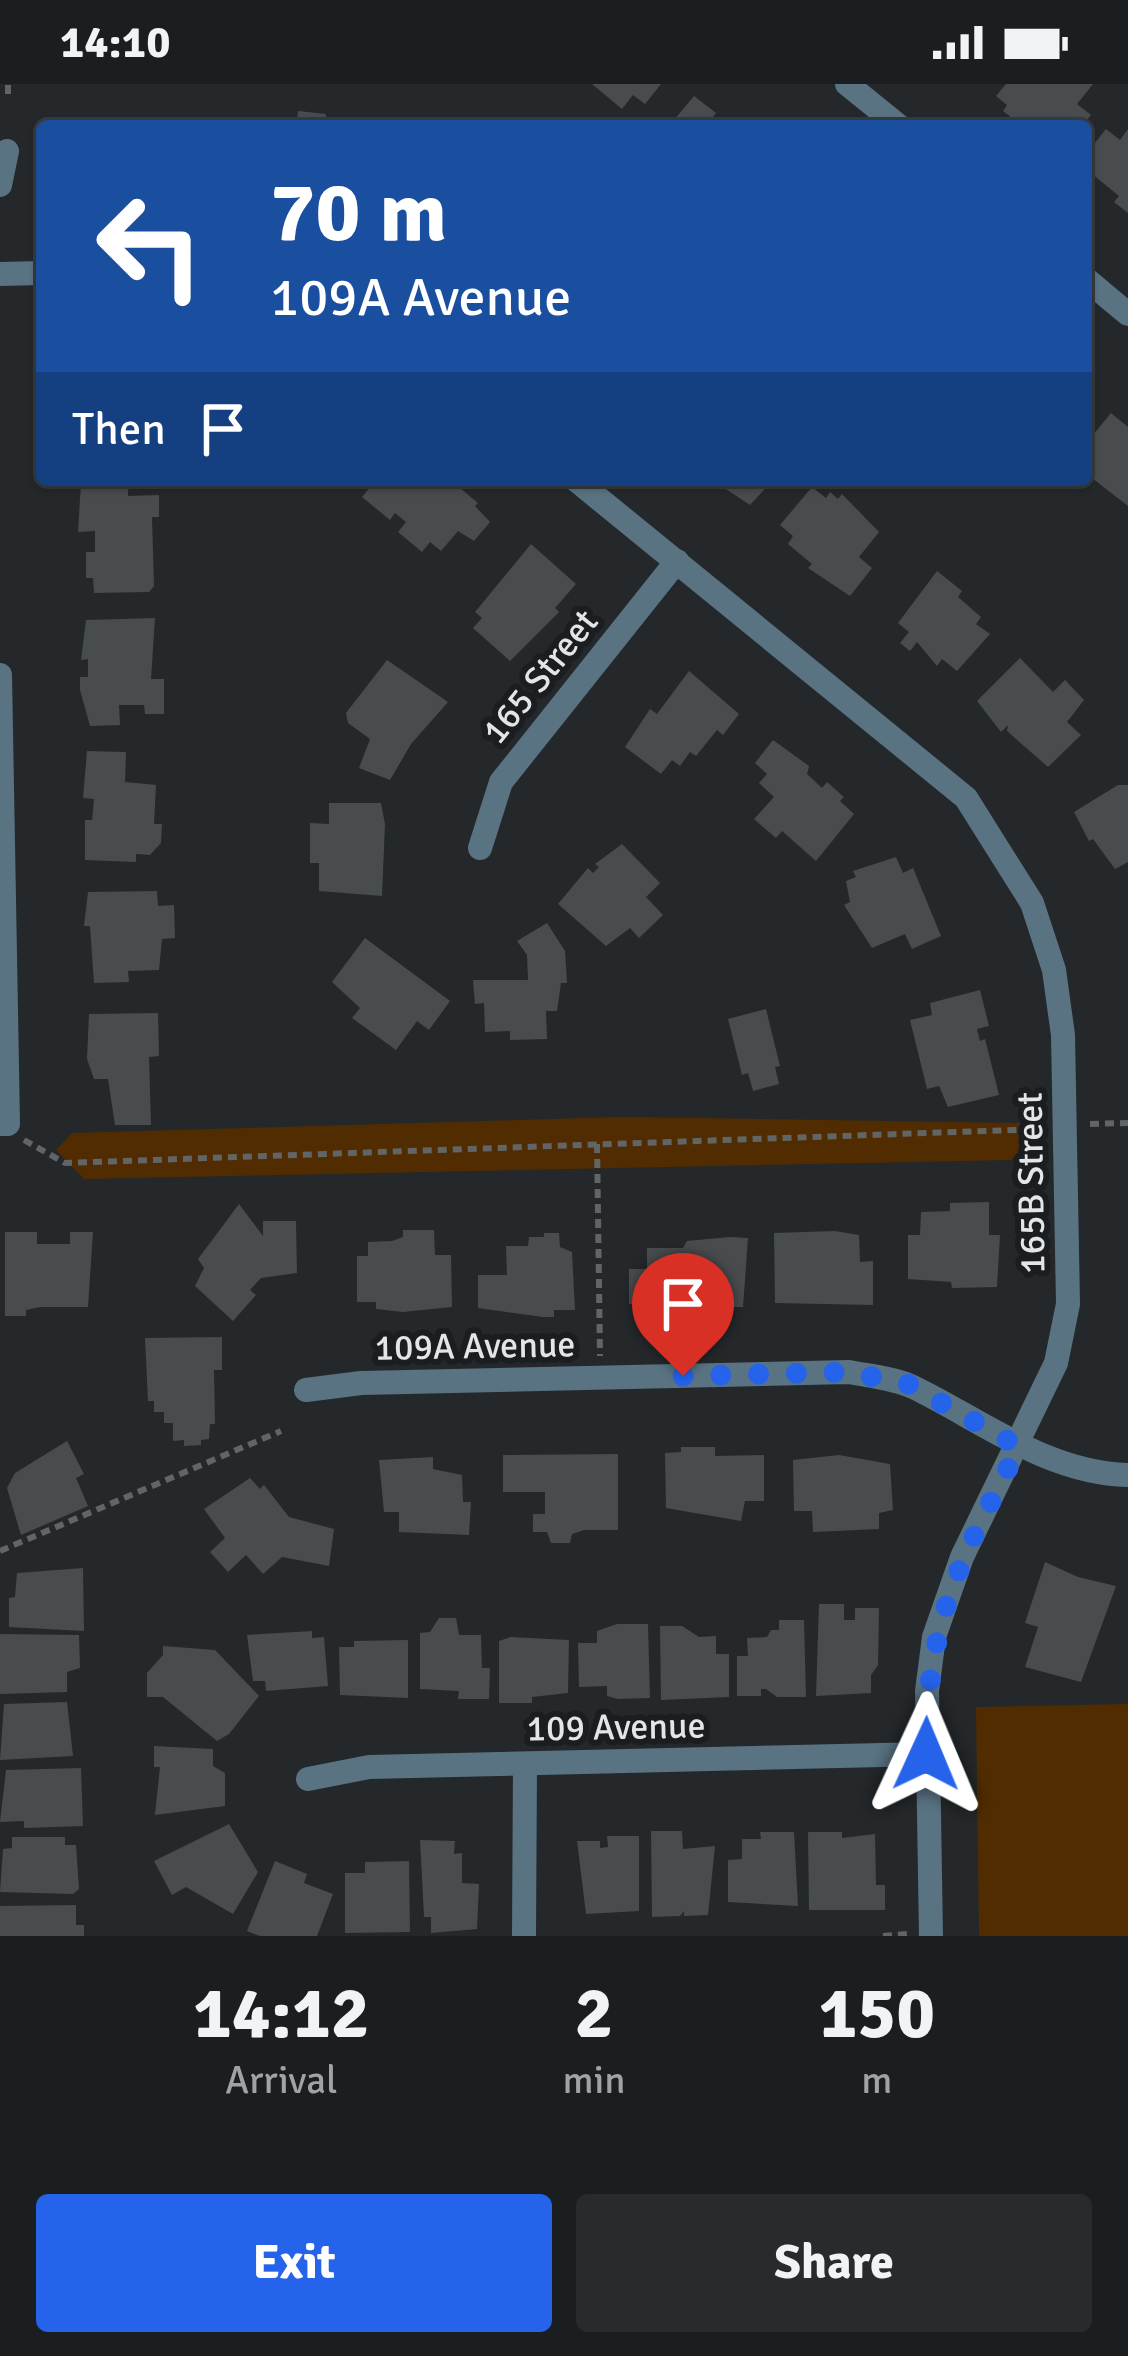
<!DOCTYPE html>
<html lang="en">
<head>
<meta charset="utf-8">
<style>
  :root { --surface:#1b1e20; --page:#282b2d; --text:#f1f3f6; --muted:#a0a2a5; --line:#393c3e; --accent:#2563eb }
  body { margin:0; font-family:Signika,sans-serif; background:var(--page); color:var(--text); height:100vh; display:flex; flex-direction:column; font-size:45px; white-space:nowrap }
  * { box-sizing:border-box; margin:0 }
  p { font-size:39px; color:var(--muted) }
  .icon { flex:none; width:66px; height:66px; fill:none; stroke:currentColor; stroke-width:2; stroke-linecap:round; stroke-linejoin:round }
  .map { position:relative; height:1852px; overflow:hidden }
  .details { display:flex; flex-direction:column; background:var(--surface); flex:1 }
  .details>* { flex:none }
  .banner { position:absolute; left:36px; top:36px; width:1056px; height:366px; border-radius:12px; box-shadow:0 3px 9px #0004,0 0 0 3px var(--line); background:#1a4fa0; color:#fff; overflow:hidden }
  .pin { position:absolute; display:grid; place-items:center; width:102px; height:102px; color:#fff; margin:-123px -51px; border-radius:50% 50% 50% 0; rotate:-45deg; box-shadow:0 0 12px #0007 }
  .pin .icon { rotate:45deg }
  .me { position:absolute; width:132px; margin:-66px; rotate:1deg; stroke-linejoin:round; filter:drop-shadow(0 0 9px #0008) }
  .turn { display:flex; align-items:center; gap:42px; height:252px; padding:0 36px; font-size:54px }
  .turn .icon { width:156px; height:156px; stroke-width:2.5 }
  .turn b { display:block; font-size:84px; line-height:102px }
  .then { display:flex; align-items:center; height:114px; padding:0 36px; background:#0003; gap:24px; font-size:45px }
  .eta { display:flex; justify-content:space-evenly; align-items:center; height:204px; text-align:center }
  .eta b { font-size:72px; font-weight:700; line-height:84px }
  .cta { display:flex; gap:24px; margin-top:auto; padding:24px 36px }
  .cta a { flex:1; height:138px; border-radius:12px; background:var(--accent); color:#fff; font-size:48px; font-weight:700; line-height:138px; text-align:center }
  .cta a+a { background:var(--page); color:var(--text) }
  .status { display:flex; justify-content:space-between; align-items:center; height:84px; padding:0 60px; background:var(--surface); direction:ltr }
  .status svg { height:33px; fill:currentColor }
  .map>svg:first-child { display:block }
  .green { fill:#512c00 }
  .building { fill:#484c4f }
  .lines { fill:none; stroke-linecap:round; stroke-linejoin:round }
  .path { stroke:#616566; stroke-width:6; stroke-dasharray:9 6; stroke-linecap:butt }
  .minor { stroke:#597383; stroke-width:24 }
  .tertiary { stroke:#597383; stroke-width:24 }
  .route { stroke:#2563eb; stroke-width:21; stroke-dasharray:0 37.8 }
  .labels { text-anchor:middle; stroke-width:12; stroke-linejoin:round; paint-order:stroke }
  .street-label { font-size:36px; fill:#e3e6e7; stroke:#1b1e21 }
</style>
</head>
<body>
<div class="status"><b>14:10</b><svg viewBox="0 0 49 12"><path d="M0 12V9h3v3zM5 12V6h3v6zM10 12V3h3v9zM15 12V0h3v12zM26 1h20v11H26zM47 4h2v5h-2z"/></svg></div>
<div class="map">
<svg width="1128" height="1852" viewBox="0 0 1128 1852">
  <rect width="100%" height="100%" fill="#24282a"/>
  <g class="green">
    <polygon points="621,1033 1026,1039 1026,1056 1012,1076 84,1095 56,1066 72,1049"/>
    <polygon points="1128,1620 1128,1852 979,1852 976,1623"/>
  </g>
  <g class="building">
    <polygon points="592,0 661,0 645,20 633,11 622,25"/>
    <polygon points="1006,0 1093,0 1077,20 1091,31 1082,42 1022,42 1003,27 1007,21 996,12"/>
    <polygon points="694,12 716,29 713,33 724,42 669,42"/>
    <polygon points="298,27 326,30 325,38 338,42 274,42 297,35"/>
    <polygon points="1106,45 1120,56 1128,45 1128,129 1114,118 1119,112 1086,85 1086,70"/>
    <polygon points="1111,329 1128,343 1128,422 1092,394 1095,390 1086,382 1089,356"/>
    <polygon points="376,396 439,396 449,405 454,399 478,419 475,422 490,438 474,457 458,447 441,467 430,458 422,468 398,448 406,438 395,429 390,436 362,413"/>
    <polygon points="712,396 773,396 750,421"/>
    <polygon points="128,397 128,412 159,411 159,433 152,433 154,502 149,508 94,509 93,494 86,494 86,468 95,468 95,447 78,448 81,399"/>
    <polygon points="812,403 826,414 830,408 838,415 842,410 879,448 859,473 872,484 850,512 808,484 812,480 788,460 793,452 780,441"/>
    <polygon points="531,460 576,500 555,524 559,528 510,577 473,544 482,534 475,528"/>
    <polygon points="937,487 962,507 958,513 981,533 976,540 990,550 957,587 942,575 937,582 917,558 910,567 900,559 909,548 898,539"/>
    <polygon points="155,534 151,595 164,595 164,630 145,630 144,621 119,621 120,641 90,642 80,606 80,593 88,593 88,575 81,576 86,536"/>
    <polygon points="1020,574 1053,608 1065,596 1084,616 1067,638 1081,651 1048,683 1007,647 1008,641 1001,648 977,617"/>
    <polygon points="387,576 448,618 411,660 390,696 359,684 370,655 348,639 346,629"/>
    <polygon points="689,587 739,630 723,651 717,646 696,672 690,668 680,682 672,676 661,690 625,663 650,625 657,630"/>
    <polygon points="773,656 809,682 807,690 822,704 827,698 844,713 840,717 854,730 816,777 782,747 776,754 754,735 774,713 759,699 767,690 755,679"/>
    <polygon points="87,667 126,668 125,698 156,701 154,740 162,740 161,759 150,771 136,770 136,778 85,776 85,736 92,736 94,715 83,714"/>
    <polygon points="1118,701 1128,701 1128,778 1115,785 1093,755 1089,757 1074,728"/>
    <polygon points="329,719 381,719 385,740 382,812 319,807 319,779 310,779 310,739 329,740"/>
    <polygon points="622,760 660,799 646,813 663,831 639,854 630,844 606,862 558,820 588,784 593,789 599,783 595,780"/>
    <polygon points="896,773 903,789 913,784 941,852 912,865 905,850 872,864 844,821 850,818 846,797 856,793 853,787"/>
    <polygon points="157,807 158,822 174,821 175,854 162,855 159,886 128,887 129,898 94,899 90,842 84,842 88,808"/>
    <polygon points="547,839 565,867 567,899 561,899 557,927 546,927 547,955 510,956 510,947 485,948 484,919 475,920 473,896 528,896 527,871 517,857"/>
    <polygon points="365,854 450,917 429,946 417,937 396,966 352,934 360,924 332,898"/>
    <polygon points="980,906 989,942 977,945 980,957 985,955 999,1011 948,1023 939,1002 927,1005 910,936 932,931 930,919"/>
    <polygon points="766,925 780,982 775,983 779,1000 753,1007 748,989 742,991 728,935"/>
    <polygon points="158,929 159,972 149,973 151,1041 115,1041 108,995 94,995 87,975 89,930"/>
    <polygon points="989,1118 989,1151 1000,1151 997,1203 952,1204 951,1198 908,1195 908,1151 920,1151 921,1128 950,1127 950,1119"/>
    <polygon points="239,1120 263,1152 263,1137 296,1137 297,1189 261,1194 250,1206 256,1211 233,1237 195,1202 204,1184 198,1175"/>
    <polygon points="403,1146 434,1146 435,1171 451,1171 452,1223 403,1228 376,1225 376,1218 357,1218 357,1172 368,1172 368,1158 392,1157 403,1153"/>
    <polygon points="835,1147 859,1151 860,1178 873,1177 873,1221 775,1219 774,1149"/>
    <polygon points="5,1148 37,1148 37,1160 70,1160 70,1148 93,1148 88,1223 40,1223 26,1226 26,1232 5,1232"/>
    <polygon points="544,1149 559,1149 560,1163 572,1168 575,1226 554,1226 554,1233 543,1233 478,1224 478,1191 507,1191 506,1162 528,1162 529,1153 544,1153"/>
    <polygon points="730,1153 748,1154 743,1223 723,1223 723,1230 708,1231 707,1226 629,1220 629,1185 647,1185 647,1164 683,1164 687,1157"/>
    <polygon points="222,1253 222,1286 214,1286 215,1340 210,1340 209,1355 201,1356 201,1361 184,1362 184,1356 173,1357 173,1339 164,1339 164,1328 154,1328 154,1317 148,1317 145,1254"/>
    <polygon points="67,1357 84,1390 76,1394 88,1422 21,1451 7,1404 15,1389"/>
    <polygon points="681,1363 715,1363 715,1372 764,1371 764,1417 745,1417 741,1437 666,1424 665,1369 681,1368"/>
    <polygon points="618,1370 618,1446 584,1446 572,1450 570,1459 551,1459 547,1448 533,1448 533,1430 545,1430 545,1408 503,1408 503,1371"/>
    <polygon points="839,1371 890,1380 893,1426 879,1429 879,1445 813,1448 812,1427 794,1427 793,1376"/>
    <polygon points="433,1373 433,1385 462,1391 463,1418 471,1418 469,1451 399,1448 399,1428 384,1428 379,1376"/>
    <polygon points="250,1394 260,1405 264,1401 289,1433 334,1445 329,1482 282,1473 263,1490 246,1471 228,1488 210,1468 225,1454 204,1425"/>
    <polygon points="1045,1478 1078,1493 1116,1502 1081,1598 1025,1583 1038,1543 1025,1539"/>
    <polygon points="83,1484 84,1547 9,1543 9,1514 15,1513 17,1489"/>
    <polygon points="819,1520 844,1520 844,1536 855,1536 855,1524 879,1524 878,1581 871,1591 871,1609 816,1612"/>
    <polygon points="439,1534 456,1534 459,1551 481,1551 482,1584 490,1584 489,1615 458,1615 459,1607 420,1605 420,1549 430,1548"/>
    <polygon points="779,1536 804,1536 806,1613 777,1613 766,1605 761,1605 761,1612 737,1612 737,1572 748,1572 747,1554 767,1553 771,1546 779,1546"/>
    <polygon points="617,1540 648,1540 650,1614 618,1615 607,1612 607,1602 579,1603 578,1559 597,1559 597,1547"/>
    <polygon points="660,1542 682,1542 699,1553 716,1552 716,1570 729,1570 729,1613 661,1616"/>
    <polygon points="312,1547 312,1554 324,1553 328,1602 266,1607 265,1597 253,1597 247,1551"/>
    <polygon points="0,1550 79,1551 80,1584 67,1588 67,1608 0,1610"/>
    <polygon points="511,1553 569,1556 568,1609 532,1613 532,1619 499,1619 499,1557"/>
    <polygon points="408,1556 408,1614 340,1611 339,1563 354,1563 354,1557"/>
    <polygon points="163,1562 215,1566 259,1612 229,1650 217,1657 163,1613 147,1613 147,1589 163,1571"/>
    <polygon points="67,1618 73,1672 0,1676 4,1620"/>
    <polygon points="154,1662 213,1665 213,1682 225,1689 225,1722 155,1731 160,1683 154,1683"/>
    <polygon points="81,1684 83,1742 24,1744 24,1737 0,1738 6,1686"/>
    <polygon points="229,1740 258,1788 233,1830 186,1803 172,1811 154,1777"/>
    <polygon points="651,1747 682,1747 683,1765 715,1762 708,1831 684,1832 684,1827 680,1832 652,1833"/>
    <polygon points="760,1748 794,1748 798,1822 728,1818 728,1776 742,1775 742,1755 761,1755"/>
    <polygon points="808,1748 842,1748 842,1754 875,1750 876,1801 885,1801 885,1826 809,1826"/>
    <polygon points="607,1752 639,1752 639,1827 586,1830 577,1757 600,1757 600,1764 608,1763"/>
    <polygon points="12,1753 65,1753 65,1761 76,1761 79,1805 73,1810 0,1808 3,1765 12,1764"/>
    <polygon points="420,1756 455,1757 454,1770 462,1769 462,1799 479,1800 477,1845 431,1849 431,1833 424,1833"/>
    <polygon points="275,1777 307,1790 304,1799 333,1810 317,1852 260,1852 247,1847"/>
    <polygon points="409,1777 410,1848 345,1849 345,1789 365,1789 365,1778"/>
    <polygon points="76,1821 76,1841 84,1841 84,1852 0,1852 0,1822"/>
  </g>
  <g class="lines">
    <g class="path">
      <polyline points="8,10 8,0"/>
      <polyline points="1090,1040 1128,1039"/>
      <polyline points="24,1056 65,1079 1042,1045"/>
      <polyline points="597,1060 600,1272"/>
      <polyline points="0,1467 281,1347"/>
      <polyline points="883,1852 907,1850"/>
    </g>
    <g class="minor">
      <polyline points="0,101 7,67"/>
      <polyline points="0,190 42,189"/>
      <polyline points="576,396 966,714 1032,819 1054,886 1063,951 1068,1220 1056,1279 962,1473 934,1553 927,1607 931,1852"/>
      <polyline points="0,591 8,1040 0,1040"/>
      <polyline points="480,764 501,698 677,477"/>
      <path d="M306,1306L361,1299L849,1288C869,1292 894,1294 913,1303C983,1337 1047,1389 1128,1391"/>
      <polyline points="308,1695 369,1683 926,1670"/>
      <polyline points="524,1852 525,1680"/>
    </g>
    <g class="tertiary">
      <polyline points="847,0 899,42"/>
      <polyline points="1086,195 1128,230"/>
    </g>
  </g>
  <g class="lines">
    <path class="route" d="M683,1292L848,1288L908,1300L1019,1363C959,1480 927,1535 926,1670"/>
  </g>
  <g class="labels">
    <g class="street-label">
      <text transform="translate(539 592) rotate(-51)" y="13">165 Street</text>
      <text transform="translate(1030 1099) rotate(-91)" y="13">165B Street</text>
      <text transform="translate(475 1261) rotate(-1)" y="13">109A Avenue</text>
      <text transform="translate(616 1642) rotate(-1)" y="13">109 Avenue</text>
    </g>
  </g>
</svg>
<div class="pin" style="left:683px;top:1292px;background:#d93025"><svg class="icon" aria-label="arrive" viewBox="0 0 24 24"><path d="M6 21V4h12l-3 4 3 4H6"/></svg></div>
<svg class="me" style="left:926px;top:1670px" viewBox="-20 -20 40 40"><path d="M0-17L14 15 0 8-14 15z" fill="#2563eb" stroke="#fff" stroke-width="4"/></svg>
<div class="banner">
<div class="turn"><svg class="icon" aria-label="left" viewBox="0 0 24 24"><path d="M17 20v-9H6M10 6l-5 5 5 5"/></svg><div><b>70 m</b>109A Avenue</div></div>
<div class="then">Then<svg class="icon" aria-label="arrive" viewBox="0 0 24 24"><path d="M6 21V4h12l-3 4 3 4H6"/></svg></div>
</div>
</div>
<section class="details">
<div class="eta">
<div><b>14:12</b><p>Arrival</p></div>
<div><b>2</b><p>min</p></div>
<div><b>150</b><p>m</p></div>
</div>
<div class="cta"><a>Exit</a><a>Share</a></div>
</section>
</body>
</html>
